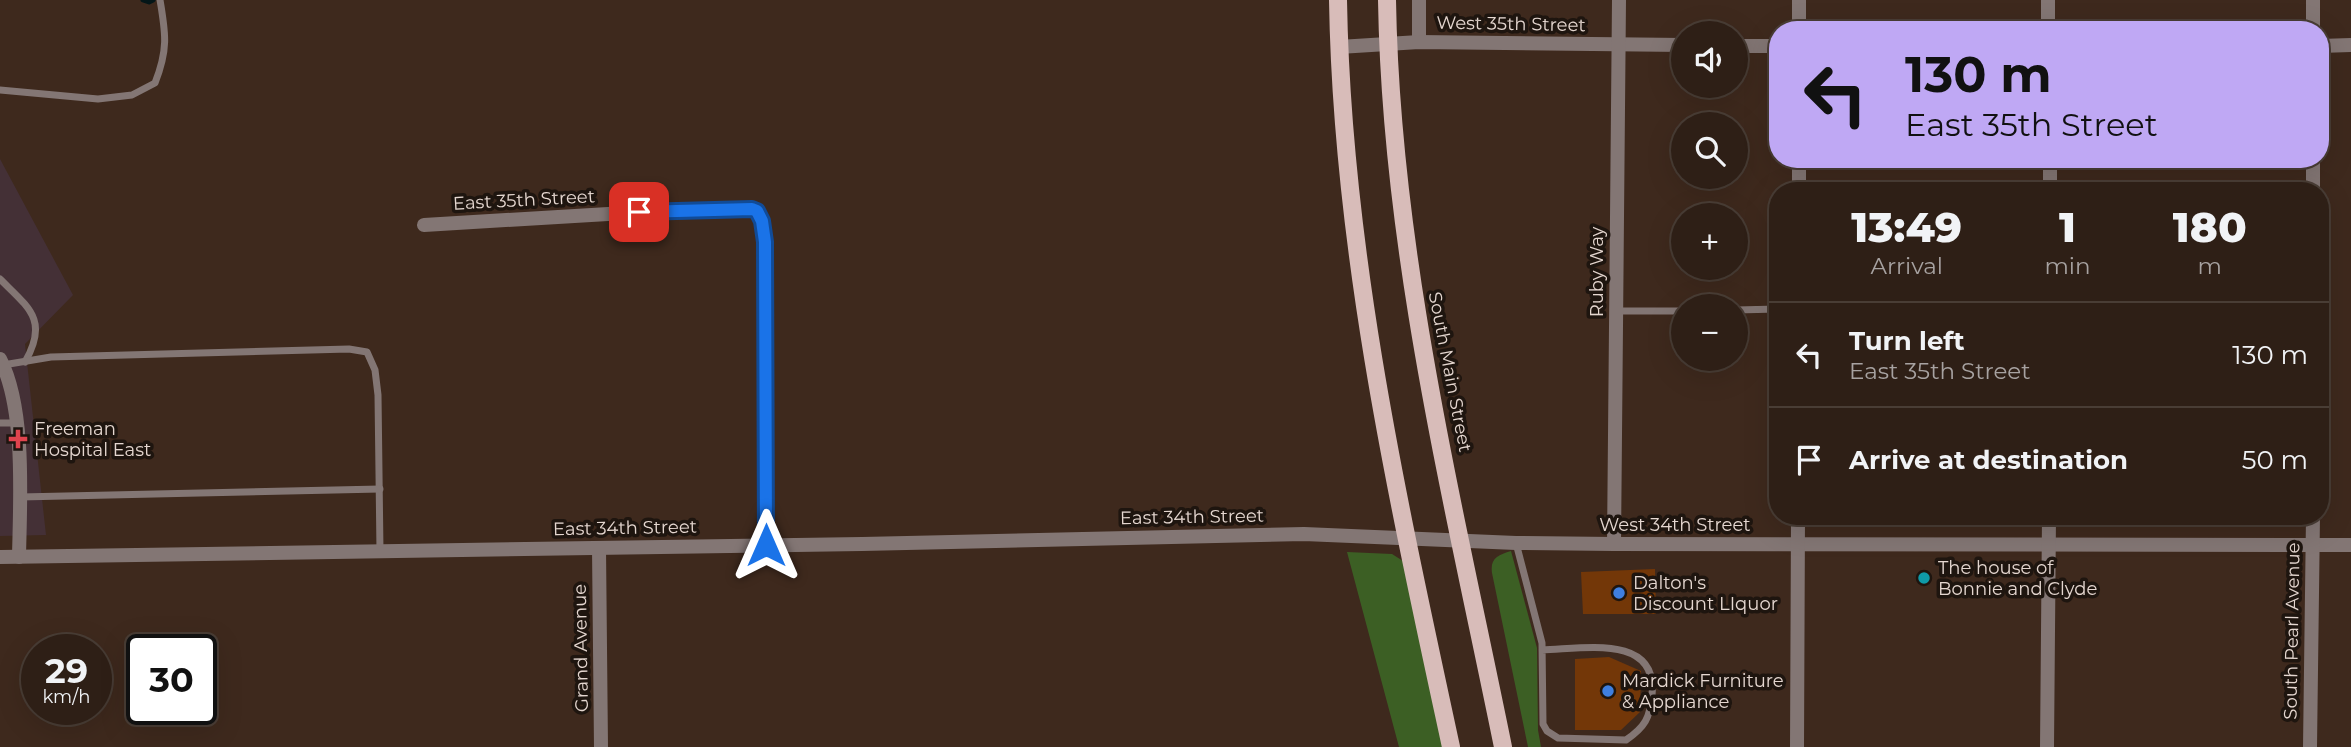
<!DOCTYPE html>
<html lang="en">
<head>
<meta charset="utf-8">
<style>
  :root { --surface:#2e1f16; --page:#3a2c23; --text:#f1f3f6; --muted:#a7a2a1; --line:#493d35 }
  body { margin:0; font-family:Montserrat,sans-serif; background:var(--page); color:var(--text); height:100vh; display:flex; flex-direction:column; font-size:26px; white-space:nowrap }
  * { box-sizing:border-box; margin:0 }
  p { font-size:23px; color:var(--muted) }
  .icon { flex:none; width:38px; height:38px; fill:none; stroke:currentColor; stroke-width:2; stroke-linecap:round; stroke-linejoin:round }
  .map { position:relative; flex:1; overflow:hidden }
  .details { position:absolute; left:1769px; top:182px; width:560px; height:343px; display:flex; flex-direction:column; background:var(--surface); border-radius:28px; box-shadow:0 7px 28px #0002,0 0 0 2px var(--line) }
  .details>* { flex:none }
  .banner { position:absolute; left:1769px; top:21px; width:560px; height:147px; border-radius:28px; box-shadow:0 7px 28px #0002,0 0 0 2px var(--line); background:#bfa8f4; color:#111; overflow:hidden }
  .controls { position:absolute; left:1671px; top:21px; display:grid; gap:14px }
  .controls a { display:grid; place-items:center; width:77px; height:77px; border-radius:50%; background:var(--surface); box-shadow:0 7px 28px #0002,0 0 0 2px var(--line); font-size:35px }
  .speed { position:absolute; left:21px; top:634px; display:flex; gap:14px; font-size:35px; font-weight:700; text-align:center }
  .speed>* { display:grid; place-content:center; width:91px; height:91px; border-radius:50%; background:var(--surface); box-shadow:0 7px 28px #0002,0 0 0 2px var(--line); line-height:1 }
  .speed small { font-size:18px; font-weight:400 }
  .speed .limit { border:4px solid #111; border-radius:10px; background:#fff; color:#111 }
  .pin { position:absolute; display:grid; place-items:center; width:60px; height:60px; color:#fff; margin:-30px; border-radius:14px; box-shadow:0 4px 10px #0006 }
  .me { position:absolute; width:77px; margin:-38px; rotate:0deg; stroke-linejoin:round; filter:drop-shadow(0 0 5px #0008) }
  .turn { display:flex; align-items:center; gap:24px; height:147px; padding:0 21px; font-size:32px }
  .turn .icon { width:91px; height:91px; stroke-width:2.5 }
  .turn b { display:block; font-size:49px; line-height:60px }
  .eta { display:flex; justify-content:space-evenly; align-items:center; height:119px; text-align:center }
  .eta b { font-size:42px; font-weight:800; line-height:49px }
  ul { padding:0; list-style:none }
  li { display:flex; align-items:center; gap:21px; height:105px; padding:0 21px; border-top:2px solid var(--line) }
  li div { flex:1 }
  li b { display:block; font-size:26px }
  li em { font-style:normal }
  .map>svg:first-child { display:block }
  .medical { fill:#443036 }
  .green { fill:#3c5f24 }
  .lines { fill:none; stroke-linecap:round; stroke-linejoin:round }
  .stream { stroke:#041618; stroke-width:5 }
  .building { fill:#733708 }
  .service { stroke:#837674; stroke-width:7 }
  .minor { stroke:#837674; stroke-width:14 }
  .primary { stroke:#d8bcb9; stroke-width:18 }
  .route-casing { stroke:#114b97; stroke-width:18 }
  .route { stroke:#1a73e8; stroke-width:12 }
  .health-dot { fill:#e0444e; stroke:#1e150f; stroke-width:2.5 }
  .culture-dot { fill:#0f9aa8; stroke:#1e150f; stroke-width:2.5 }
  .shop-dot { fill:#3f7fe0; stroke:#1e150f; stroke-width:2.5 }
  .labels { text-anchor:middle; stroke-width:7; stroke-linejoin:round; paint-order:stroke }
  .street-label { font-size:18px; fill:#e5d7d0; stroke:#1e150f }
  .poi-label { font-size:18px; fill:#e5d7d0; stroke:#1e150f; text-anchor:start }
</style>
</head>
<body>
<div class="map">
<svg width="2351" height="747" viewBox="0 0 2351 747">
  <rect width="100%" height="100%" fill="#3e291d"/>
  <polygon class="medical" points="0,159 73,295 25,344 46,535 0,536"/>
  <g class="green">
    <path d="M1511,551L1537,648L1538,730L1541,747H1528L1492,573C1490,558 1498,555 1511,551Z"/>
    <polygon points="1347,552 1392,554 1403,561 1444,747 1399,747"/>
  </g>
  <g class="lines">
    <polyline class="stream" points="143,0 149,2 153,0"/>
  </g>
  <g class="building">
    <polygon points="1655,569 1656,614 1583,614 1581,572"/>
    <polygon points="1609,657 1641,671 1640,712 1621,730 1575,730 1575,659"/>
  </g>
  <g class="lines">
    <g class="service">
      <path d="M0,90L98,99L132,95L155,83C168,50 166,35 160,0"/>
      <path d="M0,279C29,308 49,320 25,362"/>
      <polyline points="1736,310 1778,309"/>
      <polyline points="1616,311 1684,311"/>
      <polyline points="3,365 51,357 349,349 367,352 375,370 378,395 380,551"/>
      <polyline points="0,423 16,423"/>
      <polyline points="20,497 380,489"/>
      <path d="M1516,543L1542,643L1543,724L1547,731L1558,738L1626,740C1645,727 1650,718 1652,695C1658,633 1583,649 1542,650"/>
    </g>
    <g class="minor">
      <polyline points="1419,0 1419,42"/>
      <polyline points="1799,30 1799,0"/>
      <polyline points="2048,30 2048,0"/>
      <polyline points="2313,30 2313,0"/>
      <polyline points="1736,46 1778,46"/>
      <polyline points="2320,46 2351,45"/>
      <polyline points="1339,47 1419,42 1684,45"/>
      <polyline points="2050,159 2050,191"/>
      <polyline points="2313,159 2313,191"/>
      <polyline points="1799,191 1799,159"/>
      <path d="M424,225L658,211L752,209C763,215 764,230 765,242L766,545"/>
      <path d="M0,359C26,409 20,501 19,557"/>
      <polyline points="1614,544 1619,0"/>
      <polyline points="599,548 601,747"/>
      <polyline points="0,557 862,544 1304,534 1516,543 1614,544 2351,545"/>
      <polyline points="1797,747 1798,516"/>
      <polyline points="2047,747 2049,516"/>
      <polyline points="2310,747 2313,516"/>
    </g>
    <g class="primary">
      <path d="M1338,0C1342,252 1398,501 1451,747"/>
      <path d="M1387,0C1391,252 1453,501 1503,747"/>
    </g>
  </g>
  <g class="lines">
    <defs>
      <polyline id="route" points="639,212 752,209 757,211 762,221 765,242 766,545"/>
    </defs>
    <use href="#route" class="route-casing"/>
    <use href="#route" class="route"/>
  </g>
  <path class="health-dot" d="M14.5 428.5h7v7h7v7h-7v7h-7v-7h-7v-7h7z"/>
  <circle class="culture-dot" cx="1924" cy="578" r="7"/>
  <g class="shop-dot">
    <circle cx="1619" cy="593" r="7"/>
    <circle cx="1608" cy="691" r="7"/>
  </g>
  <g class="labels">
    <g class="street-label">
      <text transform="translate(1511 24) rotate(1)" y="6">West 35th Street</text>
      <text transform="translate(524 200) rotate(-3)" y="6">East 35th Street</text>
      <text transform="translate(1597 272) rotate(-90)" y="6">Ruby Way</text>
      <text transform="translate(1450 372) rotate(79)" y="6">South Main Street</text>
      <text transform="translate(1192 517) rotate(-1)" y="6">East 34th Street</text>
      <text x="1675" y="531">West 34th Street</text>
      <text transform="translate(625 528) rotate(-1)" y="6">East 34th Street</text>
      <text transform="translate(2292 631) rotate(-89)" y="6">South Pearl Avenue</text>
      <text transform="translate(581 648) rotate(-91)" y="6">Grand Avenue</text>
    </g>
    <g class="poi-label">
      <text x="34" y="435">Freeman<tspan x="34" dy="21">Hospital East</tspan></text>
      <text x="1938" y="574">The house of<tspan x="1938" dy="21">Bonnie and Clyde</tspan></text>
      <text x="1633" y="589">Dalton's<tspan x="1633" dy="21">Discount LIquor</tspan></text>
      <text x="1622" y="687">Mardick Furniture<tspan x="1622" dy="21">&amp; Appliance</tspan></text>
    </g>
  </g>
</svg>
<div class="controls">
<a><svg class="icon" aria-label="sound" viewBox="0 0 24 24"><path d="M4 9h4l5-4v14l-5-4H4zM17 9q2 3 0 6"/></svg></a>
<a><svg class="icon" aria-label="search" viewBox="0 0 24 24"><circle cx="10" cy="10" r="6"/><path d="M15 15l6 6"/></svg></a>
<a>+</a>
<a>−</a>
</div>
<div class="speed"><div>29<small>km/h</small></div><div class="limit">30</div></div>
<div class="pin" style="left:639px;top:212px;background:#d93025"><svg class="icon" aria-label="arrive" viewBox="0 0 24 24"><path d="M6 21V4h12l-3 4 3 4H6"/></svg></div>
<svg class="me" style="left:766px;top:545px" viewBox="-20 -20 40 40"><path d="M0-17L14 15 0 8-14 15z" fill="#1a73e8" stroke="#fff" stroke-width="4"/></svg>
<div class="banner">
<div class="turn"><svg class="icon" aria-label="left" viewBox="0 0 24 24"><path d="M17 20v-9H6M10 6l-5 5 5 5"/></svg><div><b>130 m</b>East 35th Street</div></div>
</div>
<section class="details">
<div class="eta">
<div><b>13:49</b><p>Arrival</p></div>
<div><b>1</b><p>min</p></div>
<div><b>180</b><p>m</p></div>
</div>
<ul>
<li><svg class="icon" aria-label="left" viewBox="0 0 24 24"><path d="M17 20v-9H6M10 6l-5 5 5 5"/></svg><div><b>Turn left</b><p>East 35th Street</p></div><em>130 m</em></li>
<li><svg class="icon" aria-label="arrive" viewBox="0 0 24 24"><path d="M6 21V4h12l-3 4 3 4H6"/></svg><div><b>Arrive at destination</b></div><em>50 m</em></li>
</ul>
</section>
</div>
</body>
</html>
